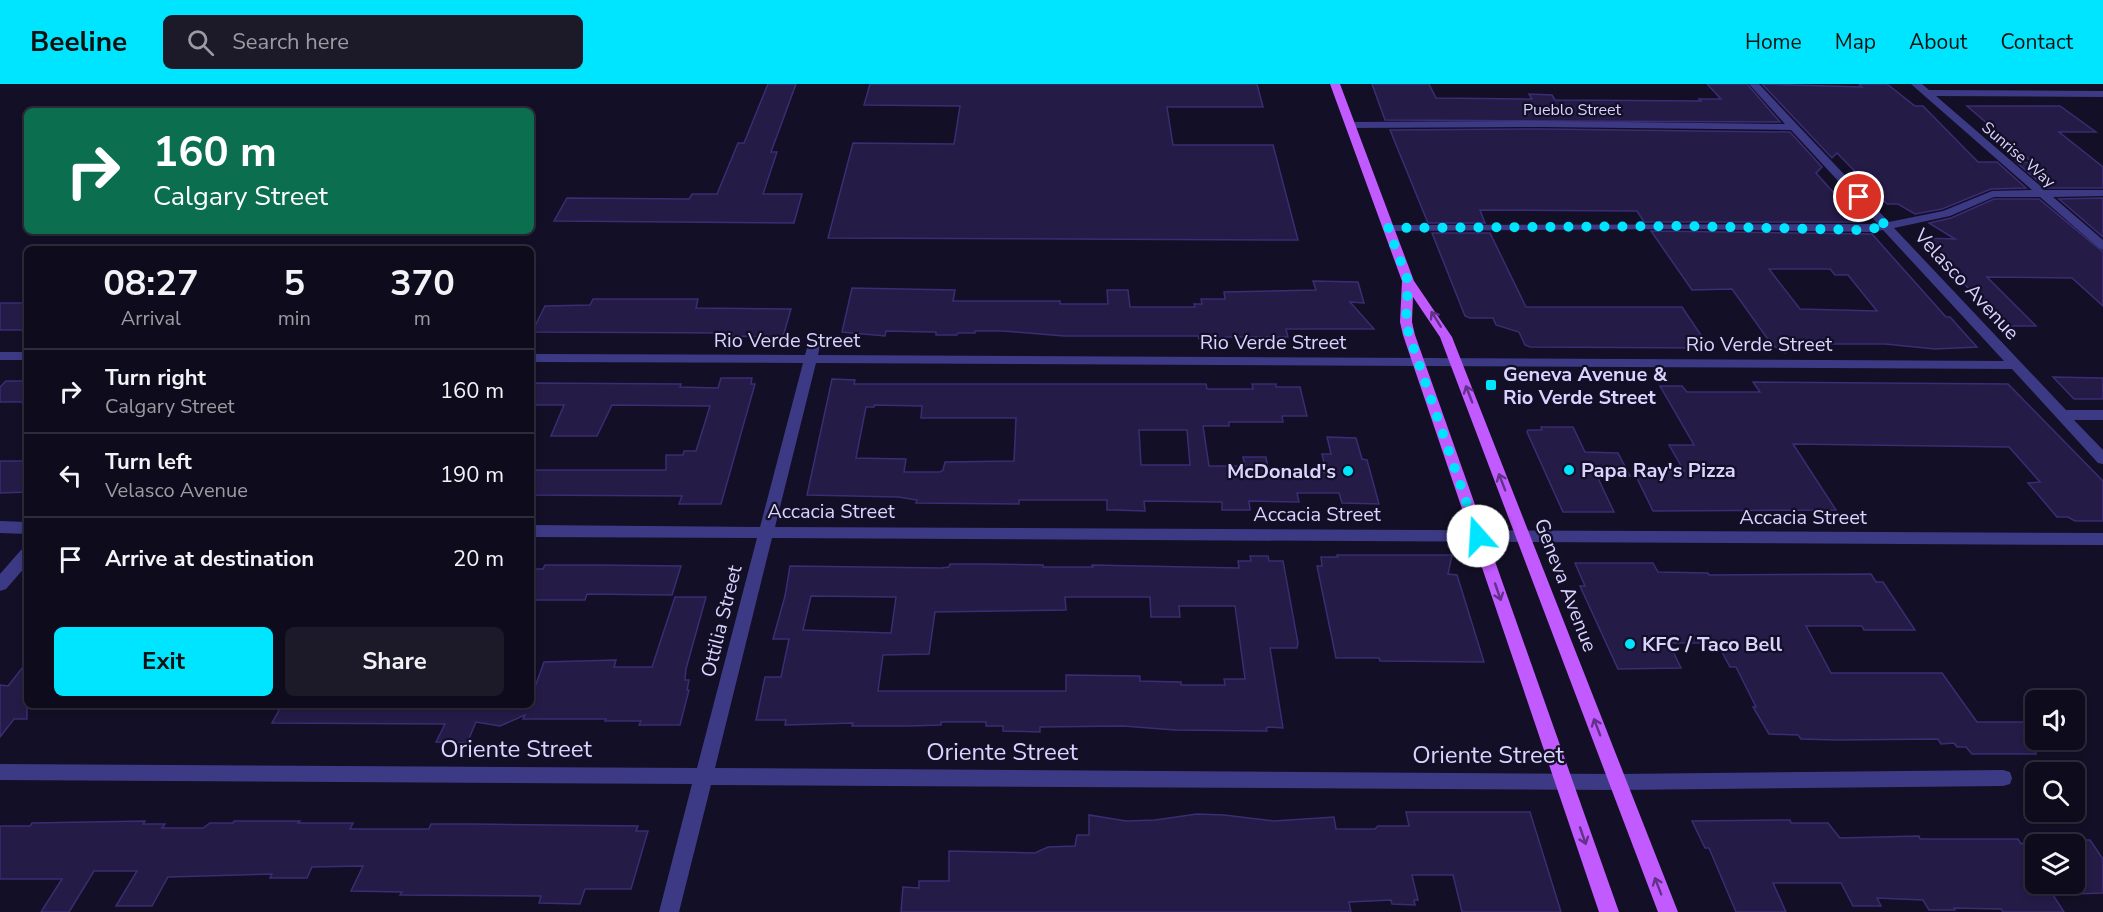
<!DOCTYPE html>
<html lang="en">
<head>
<meta charset="utf-8">
<style>
  :root { --surface:#0e0b1c; --page:#1c1929; --text:#f1f3f6; --muted:#9b9ba3; --line:#2e2b3b; --accent:#00e5ff }
  body { margin:0; font-family:"Nunito Sans",sans-serif; background:var(--page); color:var(--text); height:100vh; display:flex; flex-direction:column; font-size:22px; white-space:nowrap }
  * { box-sizing:border-box; margin:0 }
  p { font-size:20px; color:var(--muted) }
  .icon { flex:none; width:33px; height:33px; fill:none; stroke:currentColor; stroke-width:2; stroke-linecap:round; stroke-linejoin:round }
  .map { position:relative; flex:1; overflow:hidden }
  .details { position:absolute; left:24px; top:162px; width:510px; height:462px; display:flex; flex-direction:column; background:var(--surface); border-radius:9px; box-shadow:0 3px 9px #0003,0 0 0 2px var(--line) }
  .details>* { flex:none }
  .hud { position:absolute; left:24px; top:24px; width:510px; height:126px; border-radius:9px; box-shadow:0 3px 9px #0003,0 0 0 2px var(--line); background:#0b6e4f; color:#fff; overflow:hidden }
  .controls { position:absolute; left:2025px; top:606px; display:grid; gap:12px }
  .controls a { display:grid; place-items:center; width:60px; height:60px; border-radius:9px; background:var(--surface); box-shadow:0 3px 9px #0003,0 0 0 2px var(--line); font-size:30px }
  .pin { position:absolute; display:grid; place-items:center; width:51px; height:51px; color:#fff; margin:-26px; border:3px solid #fff; border-radius:50%; box-shadow:0 2px 6px #0007 }
  .me { position:absolute; width:66px; margin:-33px; rotate:341deg; stroke-linejoin:round; filter:drop-shadow(0 0 4px #0008) }
  .turn { display:flex; align-items:center; gap:21px; height:126px; padding:0 30px; font-size:27px }
  .turn .icon { width:78px; height:78px; stroke-width:2.5 }
  .turn b { display:block; font-size:42px; line-height:51px }
  .eta { display:flex; justify-content:space-evenly; align-items:center; height:102px; text-align:center }
  .eta b { font-size:36px; font-weight:700; line-height:42px }
  .button { display:flex; gap:12px; margin-top:auto; padding:12px 30px }
  .button a { flex:1; height:69px; border-radius:9px; background:var(--accent); color:#111; font-size:24px; font-weight:700; line-height:69px; text-align:center }
  .button a+a { background:var(--page); color:var(--text) }
  ul { padding:0; list-style:none }
  li { display:flex; align-items:center; gap:18px; height:84px; padding:0 30px; border-top:2px solid var(--line) }
  li div { flex:1 }
  li b { display:block; font-size:22px }
  li em { font-style:normal }
  header { display:flex; align-items:center; gap:36px; box-sizing:border-box; height:84px; padding:0 30px; background:var(--accent); color:#111 }
  header strong { font-size:28px }
  nav { display:flex; gap:33px; margin-inline-start:auto; font-size:21px }
  .search { width:420px; height:54px; background:var(--page); display:flex; align-items:center; gap:15px; box-sizing:border-box; padding:0 21px; border-radius:9px; color:var(--muted); font-size:22px }
  .map>svg:first-child { display:block }
  .building { fill:#241b47; stroke:#3b2d73; stroke-width:1.5; fill-rule:evenodd }
  .lines { fill:none; stroke-linecap:round; stroke-linejoin:round }
  .minor { fill:#3d3a85; fill-rule:evenodd }
  .major { fill:#c25bff; fill-rule:evenodd }
  .oneway { stroke:#623188 }
  .route { stroke:#00e5ff; stroke-width:10; stroke-dasharray:0 18 }
  .poi-dot { fill:#00e5ff; stroke:#130f26; stroke-width:2 }
  .labels { text-anchor:middle; stroke-width:4.5; stroke-linejoin:round; paint-order:stroke }
  .far-street-label { font-size:16px; fill:#d9d4ff; stroke:#130f26 }
  .street-label { font-size:20px; fill:#d9d4ff; stroke:#130f26 }
  .poi-label { font-size:20px; font-weight:bold; fill:#d9d4ff; stroke:#130f26; text-anchor:start }
  .near-street-label { font-size:24px; fill:#d9d4ff; stroke:#130f26 }
</style>
</head>
<body>
<header>
<strong>Beeline</strong>
<div class="search"><svg class="icon" aria-label="search" viewBox="0 0 24 24"><circle cx="10" cy="10" r="6"/><path d="M15 15l6 6"/></svg>Search here</div>
<nav><a>Home</a><a>Map</a><a>About</a><a>Contact</a></nav>
</header>
<div class="map">
<svg width="2103" height="828" viewBox="0 0 2103 828">
  <rect width="100%" height="100%" fill="#130f26"/>
  <g class="building">
    <polygon points="768,0 796,0 771,68 777,68 763,110 802,110 794,139 554,137 567,114 689,115 692,110 717,110 738,59 744,59"/>
    <polygon points="870,0 1257,0 1263,23 1167,23 1173,61 1273,61 1298,156 828,154 853,59 954,60 960,22 864,21"/>
    <polygon points="1372,0 1429,0 1436,14 1532,15 1529,10 1552,11 1555,16 1701,17 1699,15 1721,15 1707,0 1747,0 1780,38 1385,36"/>
    <polygon points="1762,0 1862,3 1859,0 1887,0 1915,22 1923,22 1978,78 1997,78 2026,104 1991,105 1942,125 1915,130 1898,120 1887,120 1837,69 1832,74"/>
    <polygon points="1967,22 2060,22 2096,48 2059,48 2103,83 2103,104 2046,104 2016,78 2033,79"/>
    <polygon points="1543,45 1790,48 1822,83 1816,89 1860,138 1644,138 1637,127 1480,126 1485,139 1428,139 1390,46"/>
    <polygon points="2103,114 2103,153 2059,115"/>
    <polygon points="1994,115 2039,115 2103,168 2103,222 2072,194 1987,193 2036,242 2004,242 1921,154 1955,155 1929,139 1951,134"/>
    <path d="M1651,147L1872,150L1946,233H1950L1977,263L1935,265L1885,260H1789L1785,269L1772,261L1732,205L1692,206ZM1769,185H1830L1835,191H1848L1877,227L1800,225Z"/>
    <polygon points="1432,149 1490,149 1526,223 1682,223 1707,260 1703,260 1705,264 1530,263 1525,261 1519,248 1496,241 1493,234 1470,234 1465,232"/>
    <polygon points="1313,197 1358,198 1364,219 1350,218 1374,245 1286,245 1288,253 1225,253 1225,256 1199,255 1198,252 1064,252 1003,247 975,247 975,249 958,249 957,251 936,251 936,248 931,248 886,247 885,252 842,248 852,204 955,206 953,217 1060,217 1060,220 1108,220 1107,206 1128,206 1130,223 1195,223 1194,220 1202,220 1201,215 1225,215 1224,208 1316,206"/>
    <polygon points="593,215 698,215 696,224 791,225 783,253 729,252 730,249 532,248 545,222 590,221"/>
    <rect x="0" y="219" width="27" height="27"/>
    <polygon points="2053,293 2103,294 2103,315 2074,315"/>
    <polygon points="721,294 752,294 751,300 755,300 721,420 679,420 682,412 531,411 531,386 666,386 666,371 683,371 684,367 696,367 710,322 612,321 597,352 551,352 564,321 531,321 531,299 681,300 680,303 718,304"/>
    <path d="M832,295L855,296L854,300H1206L1207,305H1253L1252,300H1276V303H1300L1307,332H1282L1283,338H1229V342H1203L1209,382H1245L1243,373H1266L1268,385H1277V387L1326,388L1322,370H1331L1327,353L1356,354L1362,375L1367,376L1379,420L1342,419L1339,409H1297L1299,418L1249,417L1250,426H1222V418L1144,417L1145,427L1114,426H1107V416H1019V420L916,419L917,416L898,413L807,411ZM874,321L922,322L921,334H1016L1014,377L945,378L943,386L940,388H904L906,375L856,374L866,323H874ZM1139,346H1187L1190,381H1141Z"/>
    <polygon points="6,297 27,297 27,318 0,318 0,303"/>
    <polygon points="1753,298 2008,300 2103,397 2103,437 2075,437 2068,433 2057,433 2028,399 2040,398 2009,363 1793,360 1836,426 1653,427 1633,386 1684,387 1669,361 1694,361 1660,302 1682,302 1687,308 1760,308"/>
    <polygon points="1541,343 1573,343 1585,368 1618,369 1630,392 1597,392 1614,428 1563,428 1527,348 1528,346 1542,346"/>
    <polygon points="0,377 27,377 27,408 0,409"/>
    <polygon points="1337,471 1452,471 1448,490 1457,491 1484,578 1380,577 1379,574 1336,574 1317,482 1322,482 1321,473 1338,473"/>
    <path d="M1250,472H1268L1269,477H1283L1298,559L1297,564H1270L1283,644L1269,643L1266,644L1267,647L1175,646L1123,642L1040,643V648L1003,647V642H986V638H941V641L909,642H852L853,639L785,641L786,636H756L765,593H781L789,555H773L785,512L790,482L941,484L949,483L950,480H983L1043,481V483H1093L1092,481L1239,484L1238,477H1251ZM811,512L896,513L891,549L803,546ZM1065,513H1150L1151,533H1180L1179,522H1235L1245,595H1224L1225,601H1181V598L1140,597V592L1066,591V607H878L883,571L929,570L935,528L1066,526Z"/>
    <polygon points="1575,479 1653,479 1658,488 1708,489 1709,491 1871,490 1876,498 1883,498 1915,546 1864,546 1862,542 1806,542 1831,589 1942,589 1977,638 2036,638 2036,670 1972,670 1966,663 1957,663 1954,659 1941,660 1938,655 1837,656 1801,655 1798,651 1769,650 1753,623 1756,623 1736,583 1730,583 1717,559 1669,559 1681,584 1618,585 1580,502 1585,502"/>
    <polygon points="545,481 598,481 681,482 672,511 587,510 585,516 531,516 531,485 543,485"/>
    <polygon points="675,513 706,513 686,585 685,596 689,596 687,606 689,606 680,641 639,641 641,637 605,637 606,635 523,635 525,631 500,642 476,638 467,659 436,658 445,640 272,639 282,621 531,621 531,614 544,578 616,576 614,583 652,583"/>
    <polygon points="27,578 27,635 14,635 0,653 0,601 8,602"/>
    <polygon points="1406,728 1530,728 1561,828 1462,828 1453,791 1412,791 1418,816 1414,816 1415,821 1392,820 1391,816 1349,818 1351,828 901,828 903,803 919,804 919,797 949,797 949,767 1035,769 1048,763 1075,762 1077,751 1089,751 1089,731 1126,737 1155,736 1197,730 1224,731 1274,737 1334,733 1336,745 1375,745 1378,742 1409,742"/>
    <polygon points="1790,736 1791,739 1828,739 1840,754 1919,752 1920,755 2018,755 2021,760 2036,754 2036,800 2046,800 2064,828 2003,828 2001,825 1954,824 1955,826 1929,826 1923,816 1877,814 1881,822 1853,822 1841,799 1773,799 1786,828 1736,828 1709,764 1705,764 1692,737"/>
    <polygon points="145,737 143,740 165,740 162,744 203,744 210,739 233,739 234,737 300,737 298,739 353,739 350,745 429,745 431,740 473,740 638,742 636,747 648,747 631,805 585,805 580,820 539,819 541,812 400,811 402,808 351,807 363,782 312,783 307,794 270,794 272,790 168,793 152,822 116,822 137,787 94,787 69,828 41,828 62,795 0,795 0,742 30,742 32,739"/>
    <polygon points="2074,756 2090,756 2103,775 2103,809 2074,810"/>
  </g>
  <g class="lines">
    <g class="minor">
      <polygon points="1749,0 1759,0 1889,138 1943,127 1992,107 2032,106 1911,0 1922,0 1929,6 2103,7 2103,13 1936,12 2045,106 2103,106 2103,112 2053,113 2103,156 2103,166 2099,164 2040,113 1994,113 1950,132 1894,144 2066,326 2103,326 2103,336 2074,336 2103,366 2103,380 2098,379 2012,285 816,279 775,443 2103,449 2103,461 772,454 715,684 1618,690 2003,686 2010,688 2012,694 2010,700 2003,702 1618,706 711,701 679,828 659,828 692,700 0,696 0,680 697,684 757,454 531,453 531,441 760,443 803,279 531,278 531,270 805,271 809,257 815,253 821,257 818,271 2004,277 1883,146 1871,148 1683,145 1388,147 1382,144 1388,141 1878,140 1791,46 1543,43 1350,44 1345,41 1350,38 1543,37 1785,40"/>
      <rect x="0" y="268" width="27" height="8"/>
      <polygon points="0,437 27,438 27,450 0,449"/>
      <polygon points="27,464 27,481 6,505 0,507 0,490 21,466"/>
    </g>
    <polygon class="major" points="1330,0 1340,0 1414,197 1452,253 1678,828 1658,828 1440,253 1413,213 1412,238 1415,251 1619,828 1599,828 1403,251 1400,238 1402,197"/>
  </g>
  <defs><path id="oneway-shaft" d="M-6 0H5M1.5-3L5.5 0L1.5 3" fill="none" stroke-width="1.6" stroke-linecap="round" stroke-linejoin="round" transform="scale(1.5)"/></defs>
  <g class="oneway">
    <use href="#oneway-shaft" transform="translate(1436 235) rotate(-122)"/>
    <use href="#oneway-shaft" transform="translate(1469 310) rotate(-111)"/>
    <use href="#oneway-shaft" transform="translate(1502 398) rotate(-111)"/>
    <use href="#oneway-shaft" transform="translate(1498 508) rotate(71)"/>
    <use href="#oneway-shaft" transform="translate(1597 643) rotate(-111)"/>
    <use href="#oneway-shaft" transform="translate(1583 752) rotate(71)"/>
    <use href="#oneway-shaft" transform="translate(1658 802) rotate(-111)"/>
  </g>
  <g class="lines">
    <polyline class="route" points="1478,452 1409,251 1406,238 1408,197 1388,144 1683,142 1857,146 1887,143 1859,113"/>
  </g>
  <g class="poi-dot">
    <rect x="1485" y="295" width="12" height="12" rx="3"/>
    <circle cx="1569" cy="386" r="6"/>
    <circle cx="1348" cy="387" r="6"/>
    <circle cx="1630" cy="560" r="6"/>
  </g>
  <g class="labels">
    <g class="far-street-label">
      <text x="1572" y="31">Pueblo Street</text>
      <text transform="translate(2019 70) rotate(41)" y="6">Sunrise Way</text>
    </g>
    <g class="street-label">
      <text transform="translate(1967 200) rotate(47)" y="7">Velasco Avenue</text>
      <text x="787" y="263">Rio Verde Street</text>
      <text x="1273" y="265">Rio Verde Street</text>
      <text x="1759" y="267">Rio Verde Street</text>
      <text x="831" y="434">Accacia Street</text>
      <text x="1317" y="437">Accacia Street</text>
      <text x="1803" y="440">Accacia Street</text>
      <text transform="translate(1566 501) rotate(69)" y="7">Geneva Avenue</text>
      <text transform="translate(721 537) rotate(-76)" y="7">Ottilia Street</text>
    </g>
    <g class="poi-label">
      <text x="1503" y="297">Geneva Avenue &amp;<tspan x="1503" dy="23">Rio Verde Street</tspan></text>
      <text x="1581" y="393">Papa Ray's Pizza</text>
      <text x="1336" y="394" text-anchor="end">McDonald's</text>
      <text x="1642" y="567">KFC / Taco Bell</text>
    </g>
    <g class="near-street-label">
      <text x="516" y="673">Oriente Street</text>
      <text x="1002" y="676">Oriente Street</text>
      <text x="1488" y="679">Oriente Street</text>
    </g>
  </g>
</svg>
<div class="controls">
<a><svg class="icon" aria-label="sound" viewBox="0 0 24 24"><path d="M4 9h4l5-4v14l-5-4H4zM17 9q2 3 0 6"/></svg></a>
<a><svg class="icon" aria-label="search" viewBox="0 0 24 24"><circle cx="10" cy="10" r="6"/><path d="M15 15l6 6"/></svg></a>
<a><svg class="icon" aria-label="layers" viewBox="0 0 24 24"><path d="M12 4l9 5-9 5-9-5zM3 14l9 5 9-5"/></svg></a>
</div>
<div class="pin" style="left:1859px;top:113px;background:#d93025"><svg class="icon" aria-label="arrive" viewBox="0 0 24 24"><path d="M6 21V4h12l-3 4 3 4H6"/></svg></div>
<svg class="me" style="left:1478px;top:452px" viewBox="-20 -20 40 40"><circle r="19" fill="#fff"/><path d="M0-13L10 11 0 6-10 11z" fill="#00e5ff"/></svg>
<div class="hud">
<div class="turn"><svg class="icon" aria-label="right" viewBox="0 0 24 24"><path d="M7 20v-9h11M14 6l5 5-5 5"/></svg><div><b>160 m</b>Calgary Street</div></div>
</div>
<section class="details">
<div class="eta">
<div><b>08:27</b><p>Arrival</p></div>
<div><b>5</b><p>min</p></div>
<div><b>370</b><p>m</p></div>
</div>
<ul>
<li><svg class="icon" aria-label="right" viewBox="0 0 24 24"><path d="M7 20v-9h11M14 6l5 5-5 5"/></svg><div><b>Turn right</b><p>Calgary Street</p></div><em>160 m</em></li>
<li><svg class="icon" aria-label="left" viewBox="0 0 24 24"><path d="M17 20v-9H6M10 6l-5 5 5 5"/></svg><div><b>Turn left</b><p>Velasco Avenue</p></div><em>190 m</em></li>
<li><svg class="icon" aria-label="arrive" viewBox="0 0 24 24"><path d="M6 21V4h12l-3 4 3 4H6"/></svg><div><b>Arrive at destination</b></div><em>20 m</em></li>
</ul>
<div class="button"><a>Exit</a><a>Share</a></div>
</section>
</div>
</body>
</html>
